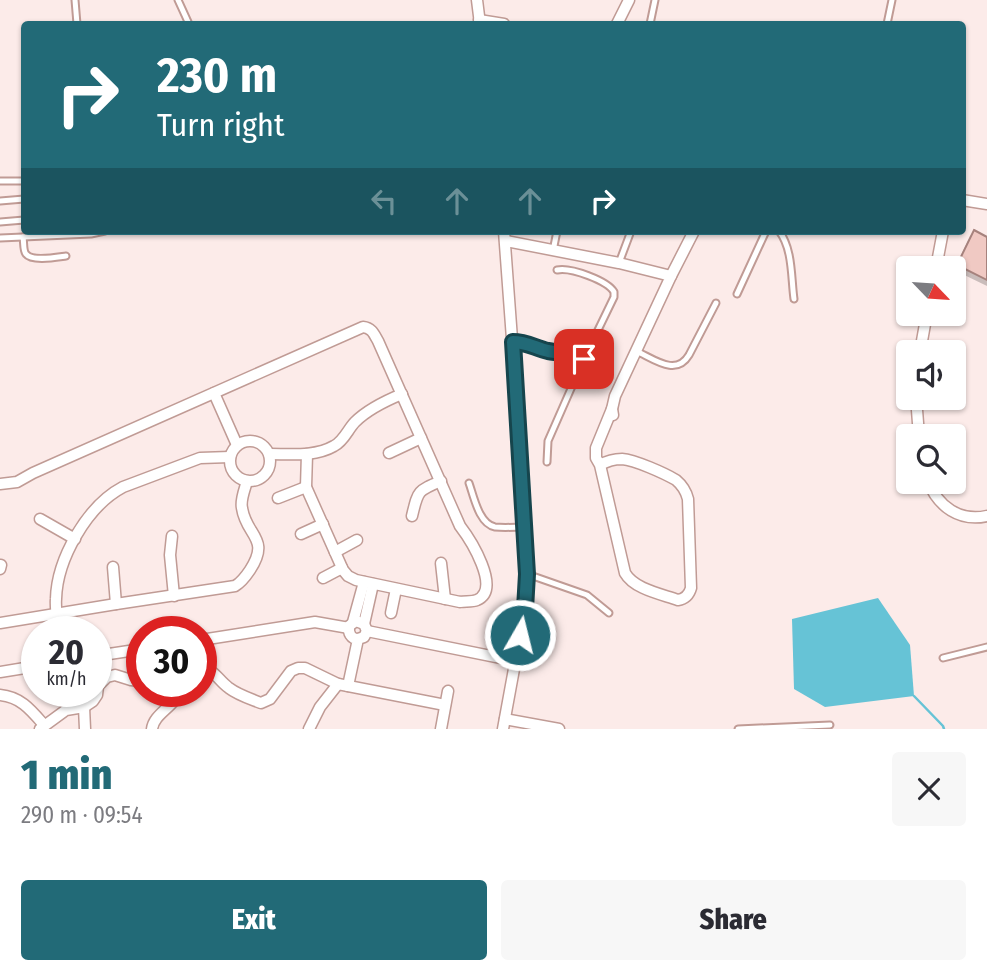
<!DOCTYPE html>
<html lang="en">
<head>
<meta charset="utf-8">
<style>
  :root { --surface:#fff; --page:#f7f7f7; --text:#2b2b33; --muted:#7c7c81; --accent:#226a77 }
  body { margin:0; font-family:"Fira Sans Condensed",sans-serif; background:var(--page); color:var(--text); height:100vh; display:flex; flex-direction:column; font-size:26px; white-space:nowrap }
  * { box-sizing:border-box; margin:0 }
  p { font-size:23px; color:var(--muted) }
  .icon { flex:none; width:38px; height:38px; fill:none; stroke:currentColor; stroke-width:2; stroke-linecap:round; stroke-linejoin:round }
  .map { position:relative; height:729px; overflow:hidden }
  .details { display:flex; flex-direction:column; background:var(--surface); flex:1 }
  .details>* { flex:none }
  .guide { position:absolute; left:21px; top:21px; width:945px; height:214px; border-radius:7px; box-shadow:0 2px 5px #0004; background:#226a77; color:#fff; overflow:hidden }
  .needle { width:46px; rotate:115deg }
  .fabs { position:absolute; left:896px; top:256px; display:grid; gap:14px }
  .fabs a { display:grid; place-items:center; width:70px; height:70px; border-radius:7px; background:var(--surface); box-shadow:0 2px 5px #0004; font-size:35px }
  .speed { position:absolute; left:21px; top:616px; display:flex; gap:14px; font-size:35px; font-weight:700; text-align:center }
  .speed>* { display:grid; place-content:center; width:91px; height:91px; border-radius:50%; background:var(--surface); box-shadow:0 2px 5px #0004; line-height:1 }
  .speed small { font-size:18px; font-weight:400 }
  .speed .limit { border:10px solid #d22; background:#fff; color:#111 }
  .pin { position:absolute; display:grid; place-items:center; width:60px; height:60px; color:#fff; margin:-30px; border-radius:14px; box-shadow:0 4px 10px #0006 }
  .me { position:absolute; width:77px; margin:-38px; rotate:8deg; stroke-linejoin:round; filter:drop-shadow(0 0 5px #0008) }
  .turn { display:flex; align-items:center; gap:24px; height:147px; padding:0 21px; font-size:32px }
  .turn .icon { width:91px; height:91px; stroke-width:2.5 }
  .turn b { display:block; font-size:49px; line-height:60px }
  .lanes { display:flex; align-items:center; height:66px; padding:0 21px; background:#0003; justify-content:center; gap:35px; direction:ltr }
  .lanes .off { opacity:.35 }
  .round { display:grid; place-items:center; flex:none; width:74px; height:74px; border-radius:7px; background:var(--page) }
  .head { display:flex; align-items:center; justify-content:space-between; height:119px; padding:0 21px }
  h1 { font-size:42px; font-weight:800; line-height:52px; color:var(--accent) }
  .primary-button { display:flex; gap:14px; margin-top:auto; padding:14px 21px }
  .primary-button a { flex:1; height:80px; border-radius:7px; background:var(--accent); color:#fff; font-size:28px; font-weight:800; line-height:80px; text-align:center }
  .primary-button a+a { background:var(--page); color:var(--text) }
  .map>svg:first-child { display:block }
  .water { fill:#66c3d6 }
  .shadow { fill:#0003 }
  .lines { fill:none; stroke-linecap:round; stroke-linejoin:round }
  .stream { stroke:#66c3d6; stroke-width:2.5 }
  .building { fill:#f0c9c3; stroke:#a6827d; stroke-width:2 }
  .service-casing { stroke:#c09b95; stroke-width:9 }
  .minor-casing { stroke:#c09b95; stroke-width:13 }
  .service { stroke:#fff; stroke-width:5 }
  .minor { stroke:#fff; stroke-width:10 }
  .route-casing { stroke:#16454d; stroke-width:18 }
  .route { stroke:#226a77; stroke-width:12 }
</style>
</head>
<body>
<div class="map">
<svg width="987" height="729" viewBox="0 0 987 729">
  <rect width="100%" height="100%" fill="#fcebe9"/>
  <polygon class="water" points="878,598 910,645 914,696 825,707 794,689 792,619"/>
  <polygon class="shadow" points="974,232 987,239 987,286 954,270 970,236"/>
  <g class="lines">
    <polyline class="stream" points="914,696 943,726 944,729"/>
  </g>
  <polygon class="building" points="974,230 987,237 987,280 957,265"/>
  <g class="lines">
    <defs>
      <g id="service">
        <polyline points="75,0 77,24"/>
        <polyline points="178,0 189,24"/>
        <polyline points="650,24 655,0"/>
        <polyline points="887,24 892,0"/>
        <polyline points="0,181 24,181"/>
        <polyline points="0,201 24,199"/>
        <polyline points="0,222 24,220"/>
        <path d="M779,231C793,249 791,278 794,299"/>
        <path d="M23,237C24,242 23,251 26,254C32,262 58,257 66,256"/>
        <polyline points="0,238 91,234 105,231"/>
        <polyline points="553,251 557,231"/>
        <polyline points="619,263 631,231"/>
        <polyline points="737,294 766,231"/>
        <path d="M513,342C524,342 532,346 542,349C556,354 570,354 584,359"/>
        <path d="M636,351C654,359 676,377 689,355L716,303"/>
        <path d="M547,462L548,441L584,359L614,297V292C608,281 571,267 557,270"/>
        <path d="M469,483C474,497 479,524 495,527C505,528 516,527 525,527"/>
        <polyline points="527,574 587,595 609,613"/>
        <polyline points="943,658 987,647"/>
        <polyline points="738,729 830,725"/>
      </g>
      <g id="minor">
        <polyline points="477,0 480,24"/>
        <polyline points="479,20 504,24"/>
        <polyline points="617,24 629,0"/>
        <polyline points="962,200 987,204"/>
        <polyline points="506,241 619,263 671,276 615,396 612,409 613,415"/>
        <polyline points="936,268 943,231"/>
        <polyline points="671,276 694,231"/>
        <polyline points="920,352 927,313"/>
        <polyline points="214,393 237,445"/>
        <polyline points="916,397 919,436"/>
        <circle cx="250" cy="461" r="20"/>
        <polyline points="389,453 421,438"/>
        <path d="M270,454C290,454 315,457 334,446C344,441 348,429 355,422C368,409 385,401 402,394"/>
        <path d="M600,465C607,461 614,459 622,459C635,460 664,473 676,480C682,485 686,491 688,499L691,588C689,595 685,599 678,600C661,594 634,589 625,573L600,465L596,458V448L612,409"/>
        <path d="M928,481C938,507 960,522 987,516"/>
        <path d="M0,484L17,482L33,473L363,327C372,328 374,334 378,341L460,526C470,539 502,589 477,600C472,602 465,601 460,602L356,580L348,576L343,570L306,487L307,454"/>
        <polyline points="278,498 306,487"/>
        <path d="M412,516C418,491 417,491 441,481"/>
        <polyline points="40,519 75,539"/>
        <polyline points="301,534 323,524"/>
        <polyline points="172,536 170,555 174,596"/>
        <polyline points="335,552 357,540"/>
        <polyline points="441,563 445,599"/>
        <polyline points="113,567 116,604"/>
        <polyline points="0,569 1,565"/>
        <polyline points="323,578 342,568"/>
        <polyline points="391,613 396,589"/>
        <polyline points="353,622 364,582"/>
        <path d="M0,623L116,604L235,586C242,582 246,576 250,570C271,538 246,536 242,508C240,500 245,489 247,481"/>
        <polyline points="364,624 373,584"/>
        <polyline points="367,631 516,661"/>
        <path d="M59,632C58,621 55,610 56,599C57,559 87,506 123,487L200,458L230,457"/>
        <polyline points="201,640 315,622 349,628"/>
        <polyline points="96,656 142,649"/>
        <path d="M201,667C215,670 218,680 229,688C238,695 251,699 261,703L270,699L291,671L298,668H305L338,684L445,705"/>
        <polyline points="0,672 37,666"/>
        <path d="M348,686L358,639L364,637L367,631L364,624L356,621L349,626C348,633 351,639 358,639"/>
        <polyline points="70,691 72,708"/>
        <path d="M0,695C21,697 31,710 44,725"/>
        <polyline points="84,707 85,729"/>
        <polyline points="505,719 559,729"/>
        <polyline points="40,729 66,710 84,707 93,701 97,695 98,686 107,677 115,675 131,680 142,681"/>
        <path d="M152,729C154,713 175,707 179,691"/>
        <polyline points="309,729 320,707 338,684"/>
        <polyline points="441,729 448,691"/>
        <polyline points="503,729 525,609 527,574 520,447 504,231"/>
      </g>
    </defs>
    <use href="#service" class="service-casing"/>
    <use href="#minor" class="minor-casing"/>
    <use href="#service" class="service"/>
    <use href="#minor" class="minor"/>
  </g>
  <g class="lines">
    <defs>
      <path id="route" d="M520,635L525,609L527,574L513,342C527,342 535,348 548,351C560,353 572,354 584,359"/>
    </defs>
    <use href="#route" class="route-casing"/>
    <use href="#route" class="route"/>
  </g>
</svg>
<div class="fabs">
<a><svg class="needle" viewBox="-14 -14 28 28"><path d="M0-13l5 13h-10z" fill="#e53935"/><path d="M0 13l5-13h-10z" fill="#7c7c81"/></svg></a>
<a><svg class="icon" aria-label="sound" viewBox="0 0 24 24"><path d="M4 9h4l5-4v14l-5-4H4zM17 9q2 3 0 6"/></svg></a>
<a><svg class="icon" aria-label="search" viewBox="0 0 24 24"><circle cx="10" cy="10" r="6"/><path d="M15 15l6 6"/></svg></a>
</div>
<div class="speed"><div>20<small>km/h</small></div><div class="limit">30</div></div>
<div class="pin" style="left:584px;top:359px;background:#d93025"><svg class="icon" aria-label="arrive" viewBox="0 0 24 24"><path d="M6 21V4h12l-3 4 3 4H6"/></svg></div>
<svg class="me" style="left:520px;top:635px" viewBox="-20 -20 40 40"><circle r="17" fill="#226a77" stroke="#fff" stroke-width="3"/><path d="M0-11L8 9 0 5-8 9z" fill="#fff"/></svg>
<div class="guide">
<div class="turn"><svg class="icon" aria-label="right" viewBox="0 0 24 24"><path d="M7 20v-9h11M14 6l5 5-5 5"/></svg><div><b>230 m</b>Turn right</div></div>
<div class="lanes"><svg class="icon off" aria-label="left" viewBox="0 0 24 24"><path d="M17 20v-9H6M10 6l-5 5 5 5"/></svg><svg class="icon off" aria-label="ahead" viewBox="0 0 24 24"><path d="M12 20V5M6 11l6-6 6 6"/></svg><svg class="icon off" aria-label="ahead" viewBox="0 0 24 24"><path d="M12 20V5M6 11l6-6 6 6"/></svg><svg class="icon" aria-label="right" viewBox="0 0 24 24"><path d="M7 20v-9h11M14 6l5 5-5 5"/></svg></div>
</div>
</div>
<section class="details">
<div class="head"><div><h1>1 min</h1><p>290 m · 09:54</p></div><a class="round"><svg class="icon" aria-label="close" viewBox="0 0 24 24"><path d="M6 6l12 12M18 6L6 18"/></svg></a></div>
<div class="primary-button"><a>Exit</a><a>Share</a></div>
</section>
</body>
</html>
